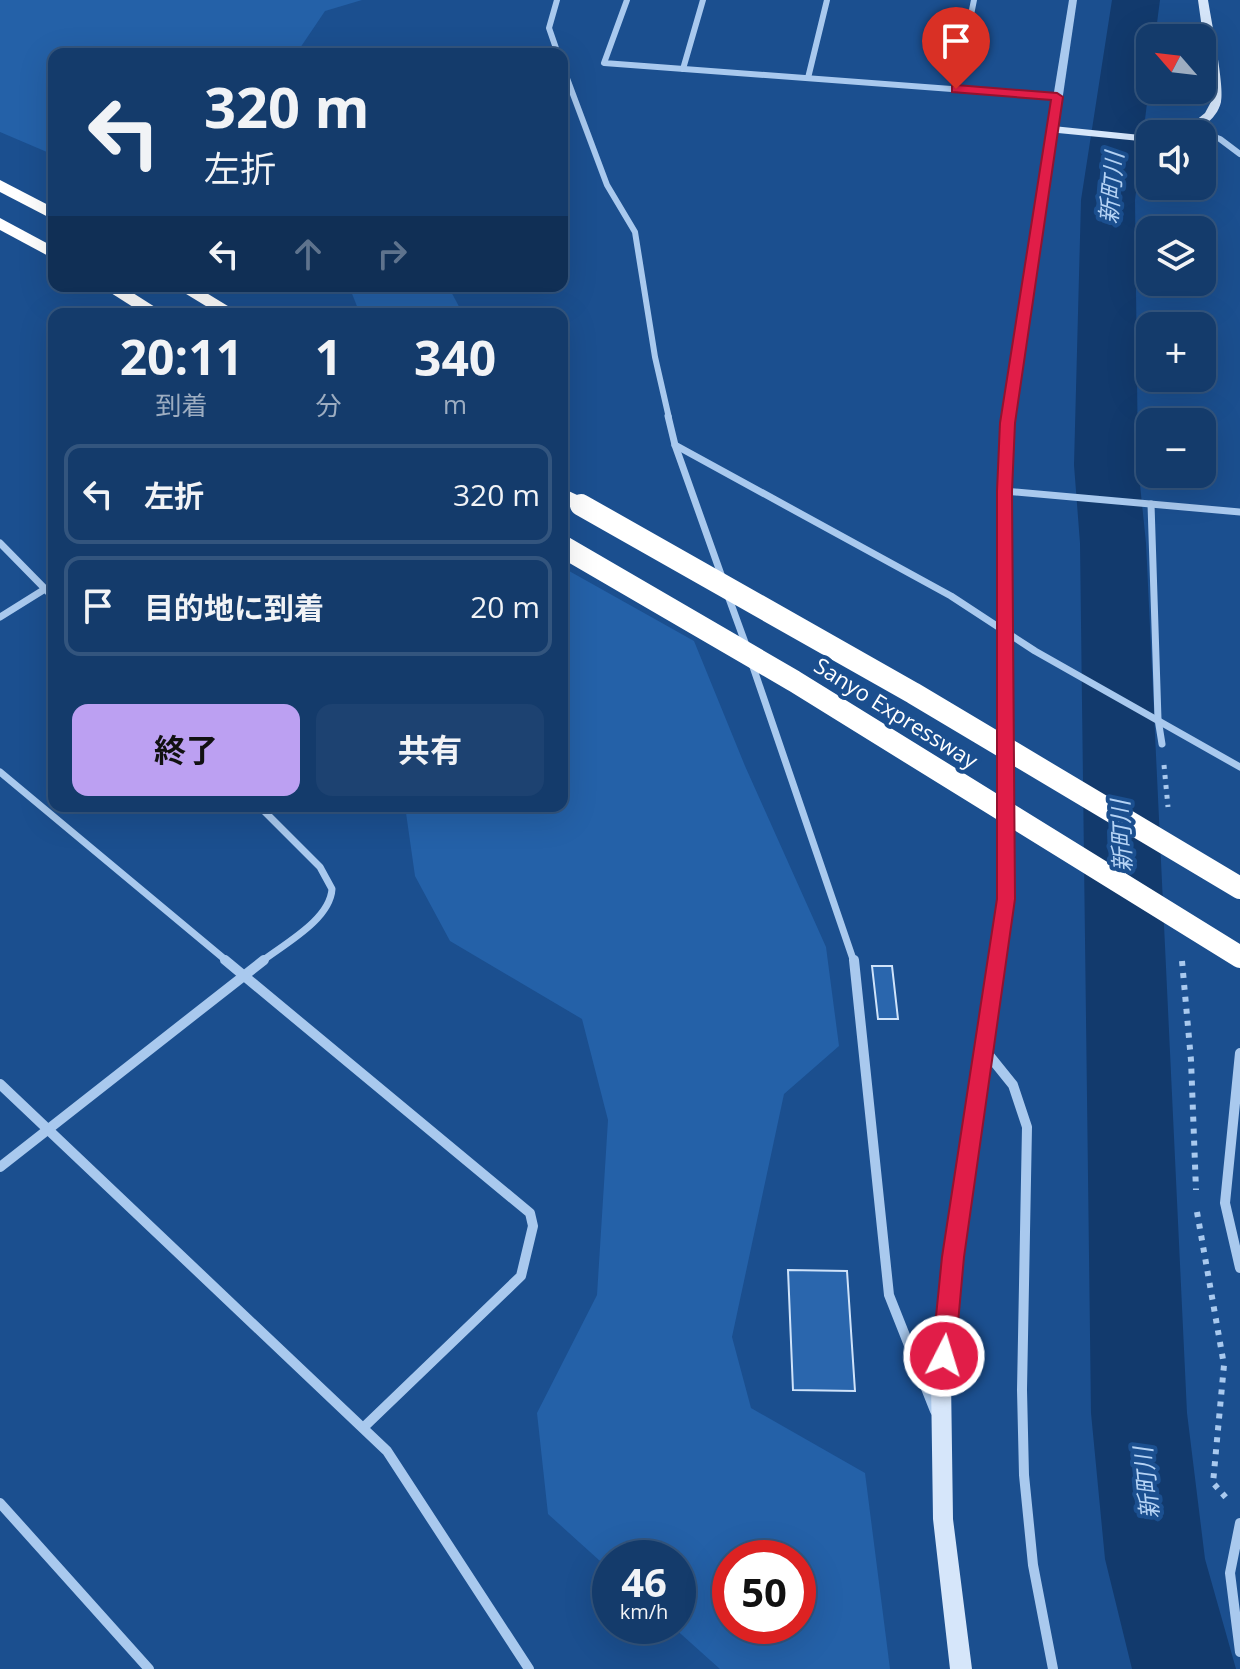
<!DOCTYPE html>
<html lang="ja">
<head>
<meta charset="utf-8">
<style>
  :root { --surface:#143b6b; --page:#1d4271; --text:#f1f3f6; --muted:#9dadc1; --line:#33557e; --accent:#bca0f2 }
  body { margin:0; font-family:"Open Sans","Noto Sans JP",sans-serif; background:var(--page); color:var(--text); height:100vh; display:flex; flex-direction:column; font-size:30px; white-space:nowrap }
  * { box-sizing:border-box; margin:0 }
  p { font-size:26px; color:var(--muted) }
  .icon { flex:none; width:44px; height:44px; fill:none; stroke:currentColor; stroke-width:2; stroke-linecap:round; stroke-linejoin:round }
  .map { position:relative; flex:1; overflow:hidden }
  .panel { position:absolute; left:48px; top:308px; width:520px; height:504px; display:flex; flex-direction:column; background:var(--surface); border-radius:16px; box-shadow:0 8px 32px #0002,0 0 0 2px var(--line) }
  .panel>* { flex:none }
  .hud { position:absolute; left:48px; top:48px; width:520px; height:244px; border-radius:16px; box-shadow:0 8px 32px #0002,0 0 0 2px var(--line); background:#143b6b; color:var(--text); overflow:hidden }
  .needle { width:52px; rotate:298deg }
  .tools { position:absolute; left:1136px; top:24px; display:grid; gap:16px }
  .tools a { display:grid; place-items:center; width:80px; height:80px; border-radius:16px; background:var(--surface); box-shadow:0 8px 32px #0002,0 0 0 2px var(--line); font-size:40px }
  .speed { position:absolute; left:592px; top:1540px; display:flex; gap:16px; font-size:40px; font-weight:700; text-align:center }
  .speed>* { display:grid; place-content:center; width:104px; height:104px; border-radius:50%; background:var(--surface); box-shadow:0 8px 32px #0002,0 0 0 2px var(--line); line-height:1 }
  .speed small { font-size:20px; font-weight:400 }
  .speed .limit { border:12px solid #d22; background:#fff; color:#111 }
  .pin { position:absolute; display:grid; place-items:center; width:68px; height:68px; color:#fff; margin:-82px -34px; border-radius:50% 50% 50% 0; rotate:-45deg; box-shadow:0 0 8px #0007 }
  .pin .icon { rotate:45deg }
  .me { position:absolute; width:88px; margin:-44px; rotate:5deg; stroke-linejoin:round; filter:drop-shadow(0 0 6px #0008) }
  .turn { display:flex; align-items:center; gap:28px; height:168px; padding:0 24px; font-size:36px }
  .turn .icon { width:104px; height:104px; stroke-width:2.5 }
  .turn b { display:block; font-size:56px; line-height:68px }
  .lanes { display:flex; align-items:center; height:76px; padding:0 24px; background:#0003; justify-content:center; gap:40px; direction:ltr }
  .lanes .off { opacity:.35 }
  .eta { display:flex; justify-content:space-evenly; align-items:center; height:136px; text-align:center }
  .eta b { font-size:48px; font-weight:700; line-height:56px }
  .primary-button { display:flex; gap:16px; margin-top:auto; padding:16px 24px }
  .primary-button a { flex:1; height:92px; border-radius:16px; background:var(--accent); color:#111; font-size:32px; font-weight:700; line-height:92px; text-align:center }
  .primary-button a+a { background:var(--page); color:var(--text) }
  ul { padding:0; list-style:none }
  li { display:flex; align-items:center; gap:24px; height:100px; margin:0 16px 12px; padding:0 8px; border:4px solid var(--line); border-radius:16px }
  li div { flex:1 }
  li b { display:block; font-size:30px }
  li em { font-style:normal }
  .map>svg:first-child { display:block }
  .green { fill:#2461a8; fill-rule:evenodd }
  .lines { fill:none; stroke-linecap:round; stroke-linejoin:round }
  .river { fill:#123a6d; fill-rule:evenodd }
  .building { fill:#2a66ad; stroke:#cfe3fa; stroke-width:2 }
  .path-far1 { stroke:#a9c9ee; stroke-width:5; stroke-dasharray:4 6; stroke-linecap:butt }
  .path { stroke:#a9c9ee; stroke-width:6; stroke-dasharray:5 7; stroke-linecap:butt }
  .minor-far2 { stroke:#a9c9ee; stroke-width:6 }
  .minor-far1 { stroke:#a9c9ee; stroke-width:7 }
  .minor { stroke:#a9c9ee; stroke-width:10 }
  .tertiary { fill:#a9c9ee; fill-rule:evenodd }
  .secondary { fill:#d6e6fa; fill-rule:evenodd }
  .motorway { fill:#fff; fill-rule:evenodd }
  .motorway-bridge { stroke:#fff; stroke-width:22 }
  .route { fill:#e11d48; stroke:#92132f; stroke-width:2 }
  .labels { text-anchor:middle; stroke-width:8; stroke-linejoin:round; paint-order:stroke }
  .street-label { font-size:22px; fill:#fff; stroke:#1b4f8f }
  .water-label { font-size:24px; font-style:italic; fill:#b5d3f5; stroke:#1b4f8f }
</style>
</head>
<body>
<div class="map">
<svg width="1240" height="1669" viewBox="0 0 1240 1669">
  <rect width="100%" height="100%" fill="#1b4f8f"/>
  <g class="green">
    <polygon points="0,0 362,0 325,11 296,54 54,54 54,155 0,132"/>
    <polygon points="349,286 448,286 463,314 360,314"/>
    <path d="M562,567L694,641L745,766L826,947L839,1046L784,1094L732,1337L751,1408L865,1473L890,1669H720L672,1626H678V1558H610V1570L548,1514L537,1413L597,1295L608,1120L582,1019L450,941L415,876L405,806H562ZM730,1558H798V1626H730Z"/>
  </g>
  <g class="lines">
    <polygon class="river" points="1112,0 1160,0 1155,38 1150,38 1150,79 1135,200 1138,465 1146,543 1187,1413 1205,1559 1236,1669 1132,1669 1105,1559 1091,1413 1080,543 1074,465 1081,200"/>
  </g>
  <g class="building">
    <polygon points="872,966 892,966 898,1019 878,1019"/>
    <polygon points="788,1270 847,1271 855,1391 793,1390"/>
  </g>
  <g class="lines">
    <polyline class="path-far1" points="1164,765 1168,807"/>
    <g class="path">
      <polyline points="1182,961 1191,1060 1196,1190"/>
      <polyline points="1197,1212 1224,1365 1213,1483 1228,1500"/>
    </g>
    <g class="minor-far2">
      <polyline points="557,0 549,28 558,54"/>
      <polyline points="627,0 604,63 1057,97"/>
      <polyline points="562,65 607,185 635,232 655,357 669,418"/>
      <polyline points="683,69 703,0"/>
      <polyline points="808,78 827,0"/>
      <polyline points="956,89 974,0"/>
      <polyline points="1192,128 1220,139 1240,154"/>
    </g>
    <g class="minor-far1">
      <polyline points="668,416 675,445 723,580"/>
      <polyline points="675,445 951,596 1035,651 1240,767"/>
      <polyline points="1004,491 1240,512"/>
      <polyline points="1151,504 1158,719 1162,744"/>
      <polyline points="0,543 54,598"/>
      <polyline points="727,593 747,648"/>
      <polyline points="0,617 45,589"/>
      <polyline points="751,661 854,962"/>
      <polyline points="0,772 228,962"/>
      <path d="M259,806L320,867L332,889C330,920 284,944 261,962"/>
    </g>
    <g class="minor">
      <polyline points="225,960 530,1213 533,1226 521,1276 364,1427"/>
      <polyline points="854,960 889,1295 935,1411"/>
      <polyline points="984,1049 1013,1085 1027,1127 1022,1390 1024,1475 1033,1565 1053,1669"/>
      <polyline points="1240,1053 1225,1203 1240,1268"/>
      <polyline points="0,1084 387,1451 529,1669"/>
      <polyline points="0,1167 264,960"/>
      <polyline points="0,1503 149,1669"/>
      <polyline points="1240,1523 1230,1573 1240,1652"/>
    </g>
    <polygon class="tertiary" points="1069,0 1077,0 1058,129 1053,132 1048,129"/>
    <g class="secondary">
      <path d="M1198,0H1208C1211,19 1225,88 1221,102C1217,120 1196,134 1179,134L1205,113L1212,100Z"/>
      <polygon points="1053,126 1150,136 1150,142 1058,133 1017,393 1012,455 1014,901 963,1257 951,1381 953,1519 972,1669 950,1669 933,1519 931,1381 943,1257 998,901 998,455 1005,393 1048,129"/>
    </g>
    <g class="motorway">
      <polygon points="0,180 54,208 54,220 0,192"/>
      <polygon points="0,218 54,247 54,259 0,230"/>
      <polygon points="100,286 122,286 166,314 144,314"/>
      <polygon points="173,286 195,286 241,314 219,314"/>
      <polygon points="562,488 588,500 591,505 588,510 581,512 562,503"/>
    </g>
    <g class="motorway-bridge">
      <polyline points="581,505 913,693 1240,888"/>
      <polyline points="562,546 794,681 1240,957"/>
    </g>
  </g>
  <polygon class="route" points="956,85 1057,93 1063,97 1015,423 1012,491 1015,899 964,1257 955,1356 952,1364 944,1367 936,1364 932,1356 942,1257 997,899 997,491 1000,423 1051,100 952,92 952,86"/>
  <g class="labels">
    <g class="street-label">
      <text transform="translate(896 713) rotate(32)" y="8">Sanyo Expressway</text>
    </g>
    <g class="water-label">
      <text transform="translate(1112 188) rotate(-85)" y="8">新町川</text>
      <text transform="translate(1122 836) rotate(-92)" y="8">新町川</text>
      <text transform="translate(1147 1483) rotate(-96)" y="8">新町川</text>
    </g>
  </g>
</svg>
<div class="tools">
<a><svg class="needle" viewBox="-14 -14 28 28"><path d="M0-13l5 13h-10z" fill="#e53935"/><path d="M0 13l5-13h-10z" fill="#9dadc1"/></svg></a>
<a><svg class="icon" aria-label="sound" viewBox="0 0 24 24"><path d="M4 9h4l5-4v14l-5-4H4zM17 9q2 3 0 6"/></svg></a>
<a><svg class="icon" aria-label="layers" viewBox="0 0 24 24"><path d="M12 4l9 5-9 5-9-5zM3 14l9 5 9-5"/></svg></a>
<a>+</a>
<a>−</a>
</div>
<div class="speed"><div>46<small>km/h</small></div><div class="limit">50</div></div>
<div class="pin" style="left:956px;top:89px;background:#d93025"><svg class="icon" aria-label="arrive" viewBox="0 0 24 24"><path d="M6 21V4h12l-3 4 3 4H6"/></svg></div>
<svg class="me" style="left:944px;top:1356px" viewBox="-20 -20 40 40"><circle r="17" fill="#e11d48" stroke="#fff" stroke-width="3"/><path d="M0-11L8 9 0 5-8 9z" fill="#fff"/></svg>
<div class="hud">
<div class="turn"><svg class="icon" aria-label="left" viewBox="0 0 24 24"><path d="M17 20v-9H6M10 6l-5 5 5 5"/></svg><div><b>320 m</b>左折</div></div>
<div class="lanes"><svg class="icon" aria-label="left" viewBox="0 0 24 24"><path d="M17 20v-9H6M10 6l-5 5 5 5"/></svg><svg class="icon off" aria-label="ahead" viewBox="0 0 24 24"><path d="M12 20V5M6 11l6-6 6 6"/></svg><svg class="icon off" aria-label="right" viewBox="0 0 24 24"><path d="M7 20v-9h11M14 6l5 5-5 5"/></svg></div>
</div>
<section class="panel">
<div class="eta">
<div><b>20:11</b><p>到着</p></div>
<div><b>1</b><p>分</p></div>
<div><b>340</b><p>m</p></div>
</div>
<ul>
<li><svg class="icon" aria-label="left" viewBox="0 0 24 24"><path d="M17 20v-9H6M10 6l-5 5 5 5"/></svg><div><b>左折</b></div><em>320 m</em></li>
<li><svg class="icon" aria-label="arrive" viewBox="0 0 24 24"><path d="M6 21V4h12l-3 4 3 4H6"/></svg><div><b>目的地に到着</b></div><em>20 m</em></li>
</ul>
<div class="primary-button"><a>終了</a><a>共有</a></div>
</section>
</div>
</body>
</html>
